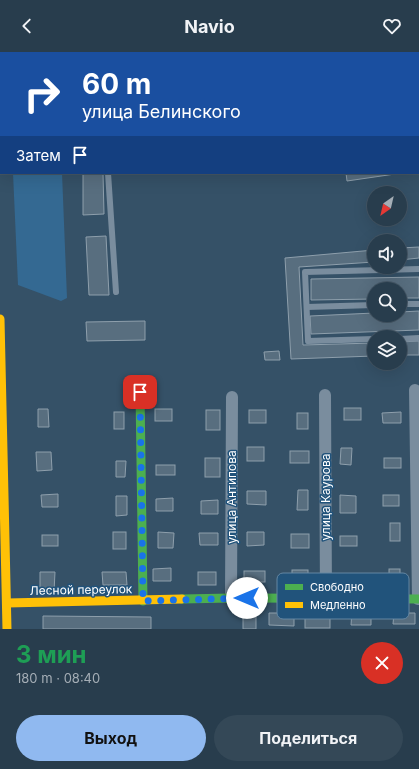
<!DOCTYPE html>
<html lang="ru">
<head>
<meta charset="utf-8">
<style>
  :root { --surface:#283d4d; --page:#344857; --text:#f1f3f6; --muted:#a5aeb6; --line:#445665; --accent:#90b9f0 }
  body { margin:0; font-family:Inter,sans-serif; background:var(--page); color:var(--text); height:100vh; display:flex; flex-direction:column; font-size:15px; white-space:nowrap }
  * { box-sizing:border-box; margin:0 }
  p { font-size:13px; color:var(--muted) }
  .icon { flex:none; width:22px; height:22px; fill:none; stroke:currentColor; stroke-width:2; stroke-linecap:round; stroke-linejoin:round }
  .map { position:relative; height:577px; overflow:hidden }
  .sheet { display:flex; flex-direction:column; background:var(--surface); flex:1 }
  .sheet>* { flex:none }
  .top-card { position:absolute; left:0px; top:0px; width:419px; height:122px; box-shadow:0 4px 16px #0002,0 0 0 1px var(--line); background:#1a4fa0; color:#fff; overflow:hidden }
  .needle { width:26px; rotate:214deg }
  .controls { position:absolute; left:367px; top:134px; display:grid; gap:8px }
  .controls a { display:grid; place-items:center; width:40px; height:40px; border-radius:50%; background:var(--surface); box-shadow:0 4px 16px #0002,0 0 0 1px var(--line); font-size:20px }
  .pin { position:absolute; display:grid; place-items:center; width:34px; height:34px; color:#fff; margin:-17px; border-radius:8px; box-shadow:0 2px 6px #0006 }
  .me { position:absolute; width:44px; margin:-22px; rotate:270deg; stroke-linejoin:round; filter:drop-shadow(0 0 3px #0008) }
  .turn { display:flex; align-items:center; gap:14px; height:84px; padding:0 16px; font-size:18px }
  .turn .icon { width:52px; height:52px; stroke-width:2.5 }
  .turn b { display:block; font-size:28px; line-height:34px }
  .then { display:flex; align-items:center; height:38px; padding:0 16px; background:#0003; gap:8px; font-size:15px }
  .round { display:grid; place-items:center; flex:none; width:42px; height:42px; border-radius:21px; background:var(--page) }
  .headline { display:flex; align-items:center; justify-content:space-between; height:68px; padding:0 16px }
  h1 { font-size:24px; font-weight:700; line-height:30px; color:#1e9e55 }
  .action { display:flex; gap:8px; margin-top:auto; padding:8px 16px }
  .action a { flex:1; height:46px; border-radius:24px; background:var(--accent); color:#111; font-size:16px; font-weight:700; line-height:46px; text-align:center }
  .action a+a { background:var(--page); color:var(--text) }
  header { display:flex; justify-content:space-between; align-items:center; height:52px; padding:0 16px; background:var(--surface); font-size:18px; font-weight:700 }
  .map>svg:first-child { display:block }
  .green { fill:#346992 }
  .building { fill:#586e7f; stroke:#8e9fac }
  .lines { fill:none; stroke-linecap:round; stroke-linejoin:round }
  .lane { stroke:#7a8d9e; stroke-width:6 }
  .street { stroke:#7a8d9e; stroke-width:12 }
  .fast { stroke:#4caf50; stroke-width:9 }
  .slow { stroke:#ffc107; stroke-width:9 }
  .route { stroke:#1a73e8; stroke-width:7; stroke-dasharray:0 12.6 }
  .labels { text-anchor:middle; stroke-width:3; stroke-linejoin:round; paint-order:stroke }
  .street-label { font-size:12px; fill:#fff; stroke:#21537b }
  .key { fill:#21537b; stroke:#6487a3; stroke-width:1 }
  .key-label { font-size:11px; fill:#fff }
</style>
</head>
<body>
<header><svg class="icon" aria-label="back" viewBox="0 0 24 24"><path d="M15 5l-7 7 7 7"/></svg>Navio<svg class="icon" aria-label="heart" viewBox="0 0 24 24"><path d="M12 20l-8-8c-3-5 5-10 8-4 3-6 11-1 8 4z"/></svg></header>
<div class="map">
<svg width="419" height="577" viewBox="0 0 419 577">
  <rect width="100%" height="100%" fill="#355167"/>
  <polygon class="green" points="13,121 62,121 67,246 61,249 18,233"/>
  <g class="building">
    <polygon points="83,121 103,121 104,162 83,163"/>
    <polygon points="346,121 395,121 395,122 347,129"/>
    <polygon points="106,184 109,243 89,243 86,185"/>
    <polygon points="419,195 419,206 400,208 400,196"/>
    <polygon points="374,198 374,210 299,215 303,293 374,291 374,304 291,307 285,206"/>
    <polygon points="419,225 419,246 400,246 400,237 374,237 374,247 311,248 311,227"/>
    <polygon points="419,259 419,278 311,282 310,264 374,261 374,263 400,263 400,260"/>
    <polygon points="145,269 145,288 87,289 86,270"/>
    <polygon points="419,289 419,303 400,303 400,290"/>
    <polygon points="279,299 280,308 265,308 264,300"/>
    <rect x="344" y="356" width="17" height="12"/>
    <polygon points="38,357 48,357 49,375 38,375"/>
    <rect x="155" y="357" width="17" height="12"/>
    <rect x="206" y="358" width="14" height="20"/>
    <rect x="249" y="358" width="17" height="13"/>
    <rect x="114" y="360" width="10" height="17"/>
    <polygon points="401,360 401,371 383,371 382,361"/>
    <rect x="297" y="361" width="11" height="16"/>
    <rect x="247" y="395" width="17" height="14"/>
    <polygon points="341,396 352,396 351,413 340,412"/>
    <rect x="290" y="399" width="19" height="12"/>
    <polygon points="36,400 51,400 52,418 37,419"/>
    <rect x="205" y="406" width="15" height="19"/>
    <rect x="384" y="406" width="17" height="10"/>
    <polygon points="116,409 126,409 125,425 116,425"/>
    <rect x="156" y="413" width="19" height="10"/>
    <polygon points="298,438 308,438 308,458 297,458"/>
    <polygon points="247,439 266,439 266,453 247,452"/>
    <polygon points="58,442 58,455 42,455 41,443"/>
    <polygon points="340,443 356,444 356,461 340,461"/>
    <rect x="383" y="443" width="16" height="11"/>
    <polygon points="116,444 127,444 127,463 116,464"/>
    <polygon points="173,446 173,459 156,459 156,447"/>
    <polygon points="218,448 218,462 201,462 201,449"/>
    <rect x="390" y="471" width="10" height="18"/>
    <rect x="113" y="480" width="13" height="17"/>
    <polygon points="158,480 174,481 173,496 158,496"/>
    <polygon points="247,480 264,480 264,493 247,494"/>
    <polygon points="199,481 218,481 218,493 200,493"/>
    <rect x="291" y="482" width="18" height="14"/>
    <rect x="42" y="483" width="16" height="11"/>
    <rect x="340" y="484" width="17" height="10"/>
    <polygon points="171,516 171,529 153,529 153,517"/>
    <rect x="389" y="517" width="11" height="17"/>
    <rect x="292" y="518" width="16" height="11"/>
    <rect x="244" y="519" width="21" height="11"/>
    <polygon points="40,520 55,520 54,540 40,540"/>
    <polygon points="102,520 126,520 127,533 103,533"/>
    <rect x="198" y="520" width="18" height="13"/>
    <polygon points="352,559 371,560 371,573 351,573"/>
    <polygon points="243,560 256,561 256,577 243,577"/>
    <polygon points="269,561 294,561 294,574 269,573"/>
    <polygon points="394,561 415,561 415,572 393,572"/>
    <rect x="305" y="562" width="25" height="14"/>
    <polygon points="43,564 151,565 151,577 43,577"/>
  </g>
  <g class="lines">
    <g class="lane">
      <polyline points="0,103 1,103"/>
      <polyline points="108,121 116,240"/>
      <polyline points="400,252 419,252"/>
      <polyline points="307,255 374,253"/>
      <polyline points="374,287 308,289 305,220 419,217"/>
      <polyline points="400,287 419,286"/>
    </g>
    <g class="street">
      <polyline points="350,0 351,1"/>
      <polyline points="185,1 192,0"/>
      <polyline points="0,26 1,25"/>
      <polyline points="418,60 419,61"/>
      <polyline points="415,338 418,547"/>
      <polyline points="325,343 326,547"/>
      <polyline points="231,546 232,345"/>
    </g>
    <g class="fast">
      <polyline points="140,340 143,549"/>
      <polyline points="182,547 231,546 419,547"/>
    </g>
    <g class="slow">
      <polyline points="0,267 7,577"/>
      <polyline points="7,551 182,547"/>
    </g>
  </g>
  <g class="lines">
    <polyline class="route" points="140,340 143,549 247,546"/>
  </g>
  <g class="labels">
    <g class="street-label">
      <text transform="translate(232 445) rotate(-90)" y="4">улица Антипова</text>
      <text transform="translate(326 445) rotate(-90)" y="4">улица Каурова</text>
      <text transform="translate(81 538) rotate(-1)" y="4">Лесной переулок</text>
    </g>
  </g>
  <rect x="277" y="521" width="132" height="46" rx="6" class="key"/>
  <rect x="285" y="532" width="18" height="6" fill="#4caf50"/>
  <rect x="285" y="550" width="18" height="6" fill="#ffc107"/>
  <g class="key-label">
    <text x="310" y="539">Свободно</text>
    <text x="310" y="557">Медленно</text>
  </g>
</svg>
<div class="controls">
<a><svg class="needle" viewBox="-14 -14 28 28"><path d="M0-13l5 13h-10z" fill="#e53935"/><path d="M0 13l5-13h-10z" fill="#a5aeb6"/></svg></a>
<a><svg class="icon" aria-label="sound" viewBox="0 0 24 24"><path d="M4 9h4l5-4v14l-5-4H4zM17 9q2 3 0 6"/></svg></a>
<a><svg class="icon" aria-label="search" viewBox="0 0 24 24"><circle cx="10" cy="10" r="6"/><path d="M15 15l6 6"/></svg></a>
<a><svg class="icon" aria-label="layers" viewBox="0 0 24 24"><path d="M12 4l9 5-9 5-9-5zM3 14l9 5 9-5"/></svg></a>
</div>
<div class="pin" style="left:140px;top:340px;background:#d93025"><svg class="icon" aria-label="arrive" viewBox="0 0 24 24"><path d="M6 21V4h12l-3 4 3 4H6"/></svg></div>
<svg class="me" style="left:247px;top:546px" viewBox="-20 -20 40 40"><circle r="19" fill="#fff"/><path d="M0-13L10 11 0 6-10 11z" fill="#1a73e8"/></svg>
<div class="top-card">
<div class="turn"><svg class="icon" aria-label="right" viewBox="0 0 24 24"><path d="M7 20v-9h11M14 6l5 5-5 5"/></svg><div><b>60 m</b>улица Белинского</div></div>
<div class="then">Затем<svg class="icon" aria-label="arrive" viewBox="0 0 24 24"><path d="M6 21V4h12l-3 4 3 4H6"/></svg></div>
</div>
</div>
<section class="sheet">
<div class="headline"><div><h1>3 мин</h1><p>180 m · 08:40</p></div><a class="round" style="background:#d93025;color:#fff"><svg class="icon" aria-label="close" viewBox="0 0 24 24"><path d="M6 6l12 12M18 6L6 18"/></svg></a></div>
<div class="action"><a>Выход</a><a>Поделиться</a></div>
</section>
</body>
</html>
